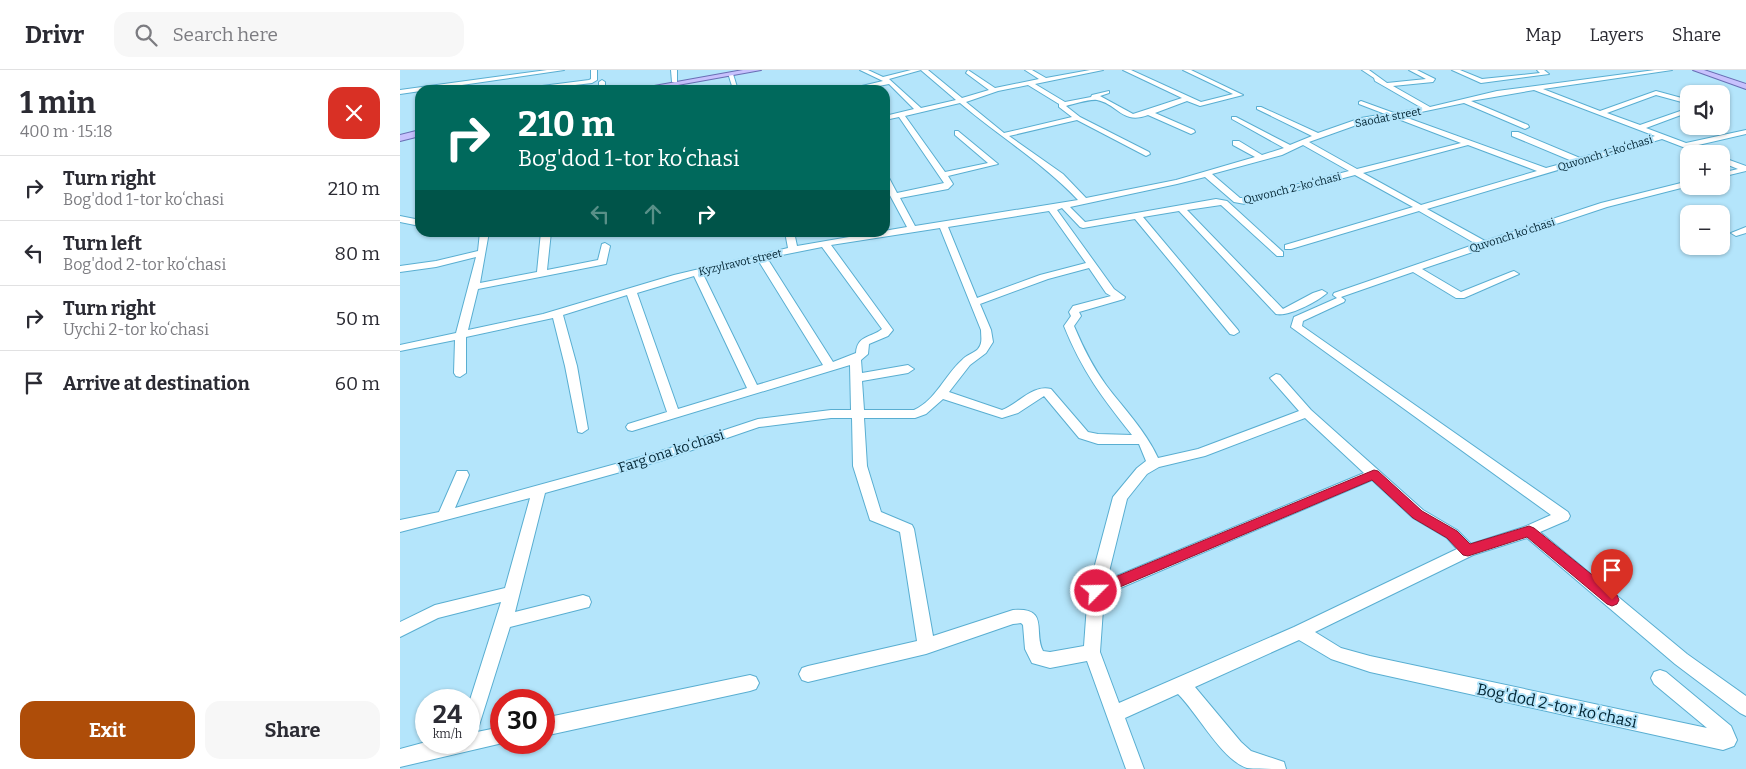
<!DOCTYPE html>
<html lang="en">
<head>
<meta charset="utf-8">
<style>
  :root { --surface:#fff; --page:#f7f7f7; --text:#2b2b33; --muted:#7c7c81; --line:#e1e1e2; --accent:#ae4d09 }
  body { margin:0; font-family:Bitter,serif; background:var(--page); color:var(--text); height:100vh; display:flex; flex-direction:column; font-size:19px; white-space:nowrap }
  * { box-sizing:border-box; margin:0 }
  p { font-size:16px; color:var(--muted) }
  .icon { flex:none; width:28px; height:28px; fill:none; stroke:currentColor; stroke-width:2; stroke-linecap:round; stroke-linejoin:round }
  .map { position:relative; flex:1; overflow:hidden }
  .details { display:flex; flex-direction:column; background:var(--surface); width:400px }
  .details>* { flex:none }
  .top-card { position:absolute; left:15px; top:15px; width:475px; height:152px; border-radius:15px; box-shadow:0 1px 4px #0004; background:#00695c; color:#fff; overflow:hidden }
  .controls { position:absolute; left:1280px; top:15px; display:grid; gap:10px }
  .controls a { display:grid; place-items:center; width:50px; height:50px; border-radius:10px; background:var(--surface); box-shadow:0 1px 4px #0004; font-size:25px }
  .speed { position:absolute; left:15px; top:619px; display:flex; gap:10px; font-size:25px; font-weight:700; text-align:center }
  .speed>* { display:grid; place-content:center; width:65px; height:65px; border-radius:50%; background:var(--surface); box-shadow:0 1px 4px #0004; line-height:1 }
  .speed small { font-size:12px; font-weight:400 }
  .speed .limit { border:8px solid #d22; background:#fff; color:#111 }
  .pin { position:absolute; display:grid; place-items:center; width:42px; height:42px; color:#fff; margin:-51px -21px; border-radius:50% 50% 50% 0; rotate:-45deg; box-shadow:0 0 5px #0007 }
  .pin .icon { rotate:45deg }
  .me { position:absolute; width:55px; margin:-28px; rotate:67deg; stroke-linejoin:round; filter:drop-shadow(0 0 4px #0008) }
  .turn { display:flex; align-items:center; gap:18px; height:105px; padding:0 20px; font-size:22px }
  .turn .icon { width:65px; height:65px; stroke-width:2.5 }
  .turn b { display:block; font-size:35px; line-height:42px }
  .lanes { display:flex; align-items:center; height:48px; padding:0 20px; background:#0003; justify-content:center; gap:25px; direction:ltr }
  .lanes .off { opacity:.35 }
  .round { display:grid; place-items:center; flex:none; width:52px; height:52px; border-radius:15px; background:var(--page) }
  .overview { display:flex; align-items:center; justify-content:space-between; height:85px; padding:0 20px }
  h1 { font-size:30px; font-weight:700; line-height:38px }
  .button { display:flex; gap:10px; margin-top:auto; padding:10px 20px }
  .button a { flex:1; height:58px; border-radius:15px; background:var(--accent); color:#fff; font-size:20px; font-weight:700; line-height:58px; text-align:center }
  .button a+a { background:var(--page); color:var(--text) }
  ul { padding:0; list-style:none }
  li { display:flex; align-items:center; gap:15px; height:65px; padding:0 20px; border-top:1px solid var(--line) }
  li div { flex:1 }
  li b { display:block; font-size:19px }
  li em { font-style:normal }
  header { display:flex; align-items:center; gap:30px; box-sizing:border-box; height:70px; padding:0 25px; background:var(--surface); border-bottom:1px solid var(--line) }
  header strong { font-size:24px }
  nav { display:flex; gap:28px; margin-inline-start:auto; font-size:18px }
  .search { width:350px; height:45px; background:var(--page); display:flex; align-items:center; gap:12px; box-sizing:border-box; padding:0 18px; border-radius:15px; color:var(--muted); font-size:19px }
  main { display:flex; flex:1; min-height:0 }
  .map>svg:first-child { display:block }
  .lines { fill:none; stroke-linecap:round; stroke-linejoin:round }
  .minor-casing { stroke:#59aed1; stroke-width:2 }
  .major-casing { stroke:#696eb4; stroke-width:2 }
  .minor { fill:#fff; fill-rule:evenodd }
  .major { fill:#c7c1fd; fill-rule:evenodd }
  .route { fill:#e11d48; stroke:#92132f }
  .labels { text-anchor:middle; stroke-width:4; stroke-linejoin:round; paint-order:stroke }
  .far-street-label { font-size:11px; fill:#002331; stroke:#b4e5fb }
  .street-label { font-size:14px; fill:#002331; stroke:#b4e5fb }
  .near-street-label { font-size:16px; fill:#002331; stroke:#b4e5fb }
</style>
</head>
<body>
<header>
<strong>Drivr</strong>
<div class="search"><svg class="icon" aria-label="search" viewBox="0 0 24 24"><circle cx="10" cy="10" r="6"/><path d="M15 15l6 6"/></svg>Search here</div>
<nav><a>Map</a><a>Layers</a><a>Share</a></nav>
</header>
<main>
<section class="details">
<div class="overview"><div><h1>1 min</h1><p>400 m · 15:18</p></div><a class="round" style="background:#d93025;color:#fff"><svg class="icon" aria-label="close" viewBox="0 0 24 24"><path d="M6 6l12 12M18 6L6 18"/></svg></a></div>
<ul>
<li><svg class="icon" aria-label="right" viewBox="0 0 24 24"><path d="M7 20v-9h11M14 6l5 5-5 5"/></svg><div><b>Turn right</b><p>Bog'dod 1-tor koʻchasi</p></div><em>210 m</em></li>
<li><svg class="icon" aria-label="left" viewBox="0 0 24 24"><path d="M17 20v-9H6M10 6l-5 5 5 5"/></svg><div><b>Turn left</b><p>Bog'dod 2-tor koʻchasi</p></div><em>80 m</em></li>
<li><svg class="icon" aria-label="right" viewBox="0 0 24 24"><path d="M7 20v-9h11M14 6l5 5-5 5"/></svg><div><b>Turn right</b><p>Uychi 2-tor koʻchasi</p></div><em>50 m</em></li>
<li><svg class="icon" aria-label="arrive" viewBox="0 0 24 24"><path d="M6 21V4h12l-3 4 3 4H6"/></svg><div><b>Arrive at destination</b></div><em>60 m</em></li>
</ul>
<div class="button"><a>Exit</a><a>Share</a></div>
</section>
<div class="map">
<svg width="1346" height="699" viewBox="0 0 1346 699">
  <rect width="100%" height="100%" fill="#b4e5fb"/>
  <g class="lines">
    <defs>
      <g id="minor">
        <polygon points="147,0 164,0 0,24 0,20"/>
        <polygon points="191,0 197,0 197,10 192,13 133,20 111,20 189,10 191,9"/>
        <polygon points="271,0 277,0 277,13 272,12"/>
        <path d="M460,0H468L483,7L511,0H528L562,28L589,20L566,3L568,0L595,18L639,9L625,0H632L646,8L690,0H703L635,14L665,32L691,27L692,25L709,21V23L700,26L733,44L782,28L723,0H731L801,32L833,24L783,0H791L843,25L800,36L787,31L755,43L794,60L795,62L791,64L748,45C722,55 718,34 697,30C689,29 674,34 666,36L680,47L749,82L750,84L746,86L677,50L609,66L663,104L686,128L776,110L855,87L833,75V71H839L862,85L884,78L832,49V47H836L890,75L912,66L857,39V37H861L918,63L961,48L985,44L959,34V32L961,31L994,43L1022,38L975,11L974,8L962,0H969L987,13L1026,9L1009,0H1017L1035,9L1033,12L993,16L1030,37L1097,21L1255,0H1272L1143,19L1200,41L1256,21L1289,30V34L1256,25L1207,43L1240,55L1289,38V42L1246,58L1286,73L1346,60V64L1294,76L1313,84H1301L1262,69L1027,139L1085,171L1201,133L1289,111V116L1207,137L1022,199L1061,222L1111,202L1114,201L1119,204L1064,228H1056L1013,202L941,227L945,230L944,232L903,251L902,256L1168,442L1170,446L1168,450L1140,462L1287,584L1346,626V646L1340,643L1275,594L1127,468L1073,485L915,562L941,578L970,586L1307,658L1254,614L1251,608L1254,602L1260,600L1266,602L1331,656L1337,670L1334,676L1323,680L970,602L931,589L899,570L795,617L841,672L851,681L884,692L886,699C874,699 859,699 847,698C822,690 798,644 778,624L725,648L744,699H726L687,591L650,598L632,593L625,579L623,555L621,553L613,554L526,584L408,612L402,610L399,604L402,598L408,596L517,571L500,462L470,450L453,396L452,348H431L359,357L260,391L145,423L115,542L183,525L189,527L191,532L189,537L110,557L77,662L101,657V672H107L0,697V679L26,672H69V633L101,532L38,548L0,567V552L35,535L105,518L130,428L0,462V450L39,442L57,401H67L69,405L55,438L252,384L358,349L431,340H451L450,295L232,361L228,360L226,357L228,354L267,342L227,225L163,245L177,296L188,359L182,363L178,362L165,296L153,248L66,267V303L60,307L56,306L54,303L55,270L0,281V275L56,263L76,187L36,197L0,202V196L36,191L78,181L80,162H89L80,213L137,202L141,162H151L147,200L198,190L202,174L205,173L210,176L206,194L78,219L68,260L143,244L274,205L388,178L385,162H394L397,176L507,157L485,116V106H488L497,123L544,113L499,47L485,50V46L514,39L489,14L458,20H445L483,11ZM521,0L522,1L556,30L521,38L489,9ZM628,15L659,34V37L672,47L604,63L566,32L598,21ZM1134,20L1255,66L1180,88L1118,62H1112V66L1172,91L1146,98L1002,46L1064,33L1125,59L1129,57L1128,55L1071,31ZM560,33C599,66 643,93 678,130L515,156L500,128L548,119L553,114L548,106L598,94L558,61H555V65L588,93L545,102L505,46ZM993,47L1061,73L957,99L909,72L965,52ZM903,75L949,101L845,128H840L812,104L882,85ZM1068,75L1137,101L1021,135L963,103ZM955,105L1013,137L885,175V179H891L1019,141L1076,174L934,223L933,225L937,228L894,247L891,257L1151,445L1124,457L1071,474L1057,460L1023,440L911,340L880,305L876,304L870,308L899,341L798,379L758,388C745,360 724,339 706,315C692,296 683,277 674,256L681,246L679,242L724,229L725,227L714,219L657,140L662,138L680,157L683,158L735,149L830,264L834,265L839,262L838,260L743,147L779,141L876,244C889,247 918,231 927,223L922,220L913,223L883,239L787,140L821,135L877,186H883V182L827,131L816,129L685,152L670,137L777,114L805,107L834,132L845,134ZM649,141L686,193L640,205L577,228L548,157ZM540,158L581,260C581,267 583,273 578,279C574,283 566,285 562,290C545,305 536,330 514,340H464L462,311L508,303L514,299L508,295L462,303L461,290L468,284L469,274L488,266L493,260L431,175ZM422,177L482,259C471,268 457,265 456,283L433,292L367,188ZM358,190L423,295L357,315L303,204ZM689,198L706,223L711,226L673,236L669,242L671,246L664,256C682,301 702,327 732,365L698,364L688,362L651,319C633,314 618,334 602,340L549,322L570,295L586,283L593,272L591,260L580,234L648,209ZM294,206L347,318L278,339L237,223ZM644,326L679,368L698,374H739L746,391L737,398L713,427L688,521L684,576L650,582L643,581C633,562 650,537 613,540L533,566L514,459L512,455L481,442L467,396L464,348H515L526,344L543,329L602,348L618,343ZM905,348L964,403L707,510L727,429L747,404L759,397L805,386ZM972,410L1013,448L1047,468L1057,479L894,557L719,633L700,582L704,525Z"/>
        <polygon points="1052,0 1060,0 1082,9 1140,3 1137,0 1144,0 1149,4 1081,13"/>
        <polygon points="328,3 333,4 337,17 332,16"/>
        <polygon points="202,10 205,12 205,20 199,20 199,12"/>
        <polygon points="1321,87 1346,96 1346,101 1321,107 1321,103 1338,99 1321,92"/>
        <polygon points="0,146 20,150 20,156 0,152"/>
        <polygon points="1346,157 1346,163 1336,166 1331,163"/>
        <polygon points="350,605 356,607 359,613 356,619 350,621 144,666 144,648"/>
      </g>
      <g id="major">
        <polygon points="343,0 361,0 250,20 232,20"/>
        <polygon points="1293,0 1304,0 1346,14 1346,19"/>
        <polygon points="20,60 20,66 0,71 0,65"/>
      </g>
    </defs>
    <use href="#minor" class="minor-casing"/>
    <use href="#major" class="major-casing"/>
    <use href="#minor" class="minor"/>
    <use href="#major" class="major"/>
  </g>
  <polygon class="route" points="974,400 978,401 1022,441 1057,461 1070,474 1129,456 1134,458 1217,525 1219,530 1217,534 1212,536 1207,534 1127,467 1068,486 1063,485 1047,468 1013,448 972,410 701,525 696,527 691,525 689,521 691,517"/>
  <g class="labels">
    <g class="far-street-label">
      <text transform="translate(988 47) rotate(-11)" y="4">Saodat street</text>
      <text transform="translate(1205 83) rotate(-17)" y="4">Quvonch 1-koʻchasi</text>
      <text transform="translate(892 118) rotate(-14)" y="4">Quvonch 2-koʻchasi</text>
      <text transform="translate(1112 165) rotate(-18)" y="4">Quvonch koʻchasi</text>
      <text transform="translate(340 192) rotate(-13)" y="4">Kyzylravot street</text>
    </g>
    <g class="street-label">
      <text transform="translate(271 381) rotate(-18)" y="5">Fargʻona koʻchasi</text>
    </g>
    <g class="near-street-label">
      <text transform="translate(1157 635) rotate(12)" y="6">Bog'dod 2-tor koʻchasi</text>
    </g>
  </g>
</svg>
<div class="controls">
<a><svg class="icon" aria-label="sound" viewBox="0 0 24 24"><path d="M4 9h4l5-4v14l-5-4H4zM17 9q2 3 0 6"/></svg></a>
<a>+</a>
<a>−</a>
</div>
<div class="speed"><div>24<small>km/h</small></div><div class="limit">30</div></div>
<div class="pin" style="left:1212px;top:530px;background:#d93025"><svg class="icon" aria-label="arrive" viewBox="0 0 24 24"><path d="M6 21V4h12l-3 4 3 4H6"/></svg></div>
<svg class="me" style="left:696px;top:521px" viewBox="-20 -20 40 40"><circle r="17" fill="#e11d48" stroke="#fff" stroke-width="3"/><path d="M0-11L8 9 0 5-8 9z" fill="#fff"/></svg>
<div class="top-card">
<div class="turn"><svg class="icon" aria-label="right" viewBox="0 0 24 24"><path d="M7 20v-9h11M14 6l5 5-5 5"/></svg><div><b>210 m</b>Bog'dod 1-tor koʻchasi</div></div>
<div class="lanes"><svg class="icon off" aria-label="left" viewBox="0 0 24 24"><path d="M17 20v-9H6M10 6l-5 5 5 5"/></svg><svg class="icon off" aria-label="ahead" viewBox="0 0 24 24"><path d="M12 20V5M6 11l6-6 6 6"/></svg><svg class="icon" aria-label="right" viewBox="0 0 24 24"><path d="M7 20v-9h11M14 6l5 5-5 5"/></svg></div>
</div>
</div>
</main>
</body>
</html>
